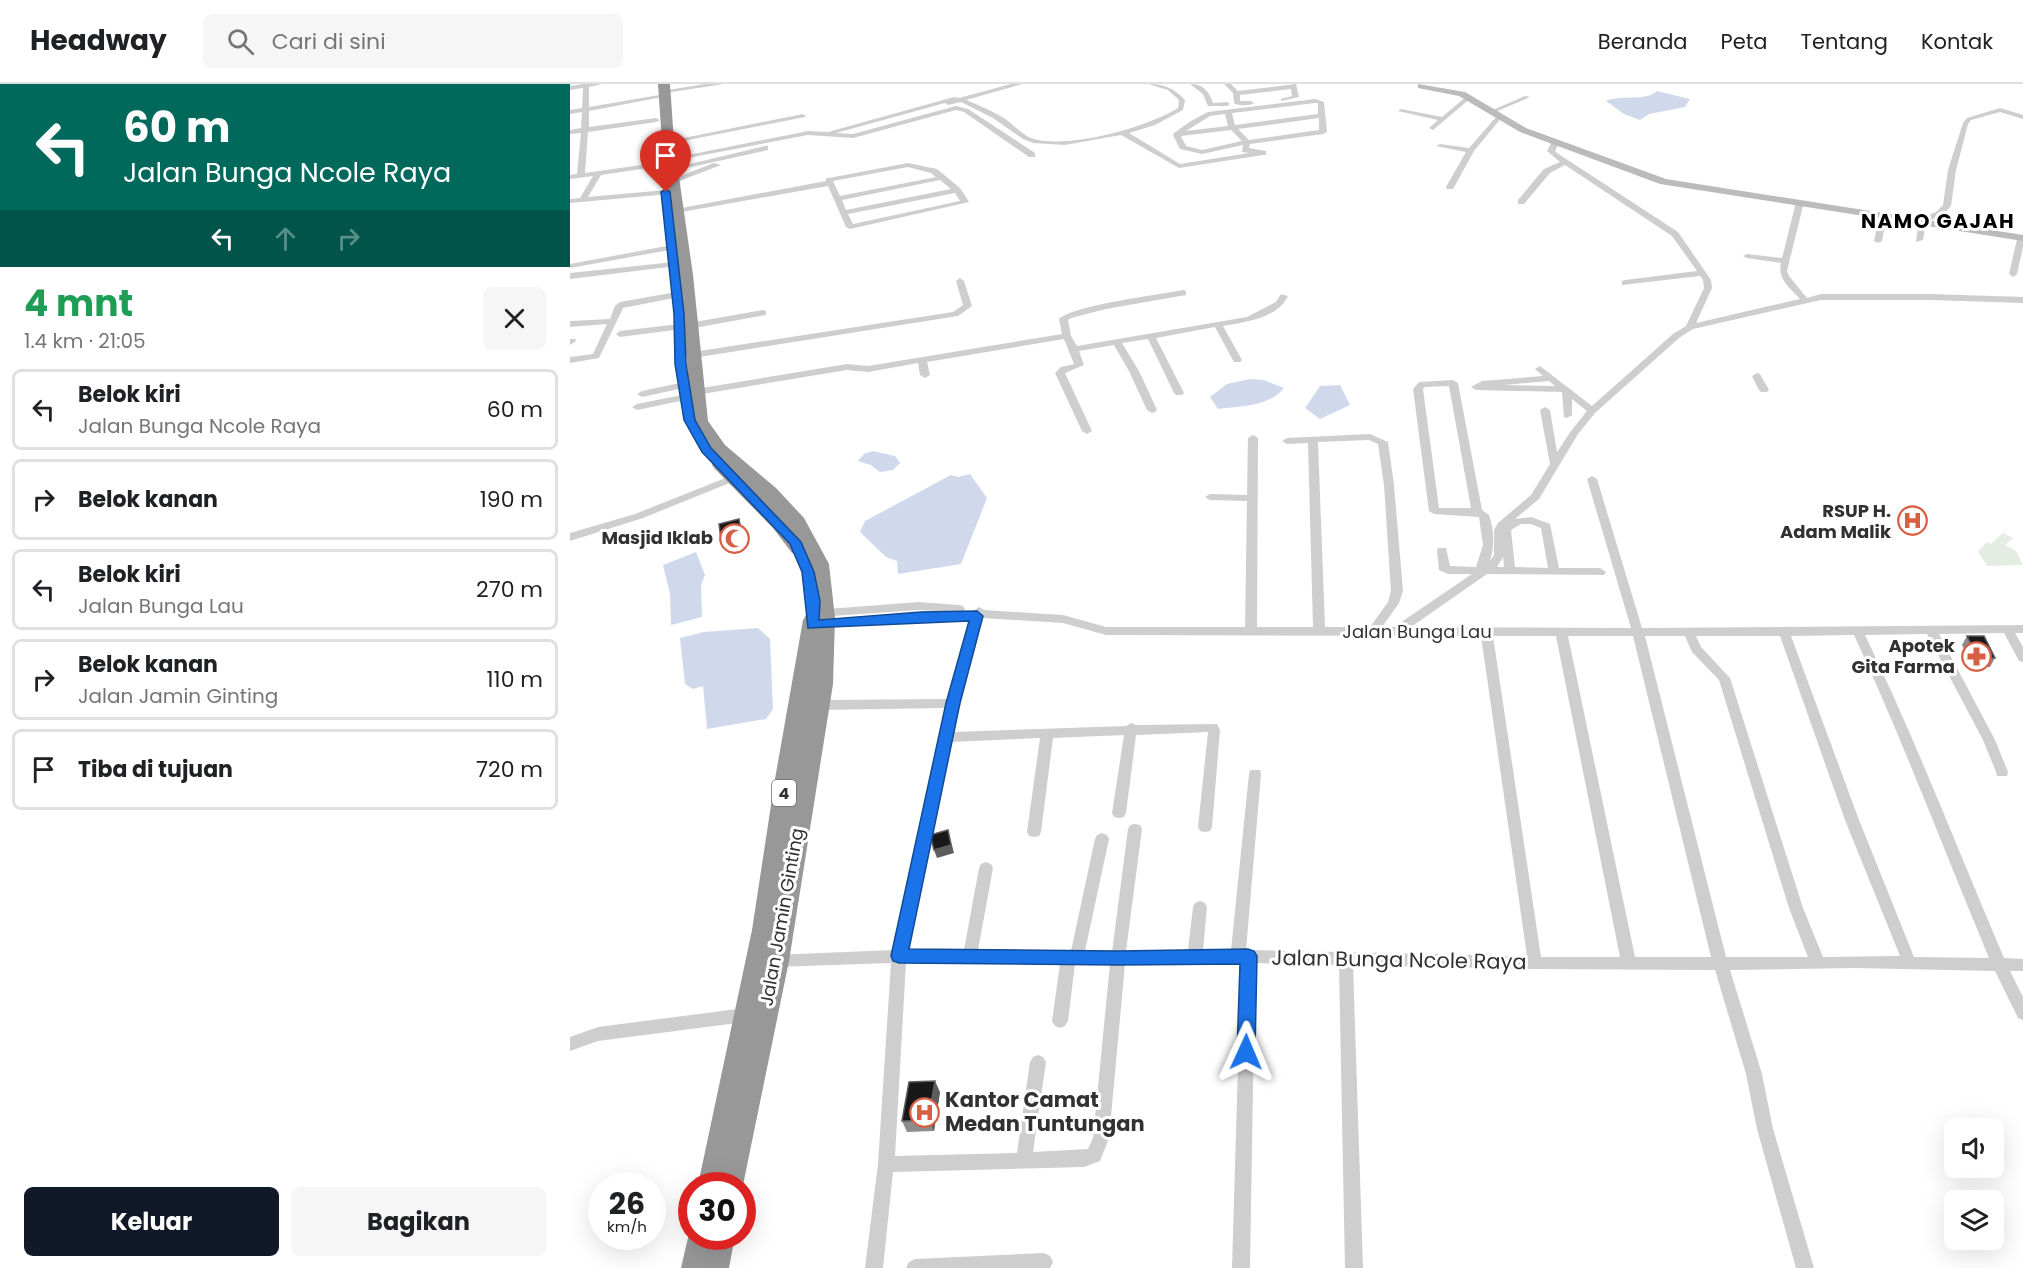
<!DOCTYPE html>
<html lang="id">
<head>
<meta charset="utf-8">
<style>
  :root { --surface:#fff; --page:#f6f6f6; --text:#202124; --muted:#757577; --line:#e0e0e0; --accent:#111827 }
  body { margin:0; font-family:Poppins,sans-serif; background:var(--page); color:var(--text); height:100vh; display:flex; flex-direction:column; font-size:22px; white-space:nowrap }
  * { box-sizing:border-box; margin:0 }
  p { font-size:20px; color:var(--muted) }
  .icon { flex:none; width:33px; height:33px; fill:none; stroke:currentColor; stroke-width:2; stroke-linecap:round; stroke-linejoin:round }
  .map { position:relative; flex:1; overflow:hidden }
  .details { display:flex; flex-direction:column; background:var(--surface); width:570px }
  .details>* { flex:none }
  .guide { background:#00695c; color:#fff; overflow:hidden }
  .fabs { position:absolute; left:1374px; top:1034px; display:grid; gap:12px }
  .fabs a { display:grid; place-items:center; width:60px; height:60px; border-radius:9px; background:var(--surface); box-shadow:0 6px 24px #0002; font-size:30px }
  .speed { position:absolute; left:18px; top:1088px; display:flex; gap:12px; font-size:30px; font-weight:700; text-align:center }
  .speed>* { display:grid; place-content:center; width:78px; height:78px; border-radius:50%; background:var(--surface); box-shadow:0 6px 24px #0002; line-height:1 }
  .speed small { font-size:15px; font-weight:400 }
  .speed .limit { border:9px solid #d22; background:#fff; color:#111 }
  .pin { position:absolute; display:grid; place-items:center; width:51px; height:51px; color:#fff; margin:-62px -26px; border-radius:50% 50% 50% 0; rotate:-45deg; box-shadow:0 0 6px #0007 }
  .pin .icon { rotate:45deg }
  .me { position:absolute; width:66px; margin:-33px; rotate:1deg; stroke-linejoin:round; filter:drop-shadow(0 0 4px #0008) }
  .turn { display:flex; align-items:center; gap:21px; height:126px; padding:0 24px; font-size:27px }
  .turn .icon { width:78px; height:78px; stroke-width:2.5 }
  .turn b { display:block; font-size:42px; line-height:51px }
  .lanes { display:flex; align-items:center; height:57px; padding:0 24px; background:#0003; justify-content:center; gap:30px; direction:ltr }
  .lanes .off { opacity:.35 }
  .round { display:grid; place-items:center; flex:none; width:63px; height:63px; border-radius:9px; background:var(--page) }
  .summary { display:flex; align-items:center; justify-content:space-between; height:102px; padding:0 24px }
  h1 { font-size:36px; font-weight:700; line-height:45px; color:#1e9e55 }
  .primary-button { display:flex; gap:12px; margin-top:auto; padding:12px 24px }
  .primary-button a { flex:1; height:69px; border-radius:9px; background:var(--accent); color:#fff; font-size:24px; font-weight:700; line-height:69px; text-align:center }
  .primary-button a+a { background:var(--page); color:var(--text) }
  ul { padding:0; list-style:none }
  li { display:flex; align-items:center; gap:18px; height:81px; margin:0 12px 9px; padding:0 12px; border:3px solid var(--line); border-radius:9px }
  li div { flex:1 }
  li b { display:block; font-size:22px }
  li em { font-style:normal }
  header { display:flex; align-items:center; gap:36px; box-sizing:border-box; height:84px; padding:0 30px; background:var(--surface); border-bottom:2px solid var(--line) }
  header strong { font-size:28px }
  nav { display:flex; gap:33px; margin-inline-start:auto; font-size:21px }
  .search { width:420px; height:54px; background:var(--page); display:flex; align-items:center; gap:15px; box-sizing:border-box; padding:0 21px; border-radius:9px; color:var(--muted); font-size:22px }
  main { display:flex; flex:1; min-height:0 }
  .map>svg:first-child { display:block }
  .green { fill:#e4ede1 }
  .water { fill:#cfd9eb }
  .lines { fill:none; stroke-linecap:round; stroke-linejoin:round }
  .street { fill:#cecece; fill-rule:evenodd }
  .secondary { fill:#bbb; fill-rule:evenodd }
  .highway { fill:#989898; fill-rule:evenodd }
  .wall { fill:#8c8c8c }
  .shaded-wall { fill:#5d5d5d }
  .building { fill:#181818; stroke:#5d5d5d; stroke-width:1.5 }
  .route { fill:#1a73e8; stroke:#114b97; stroke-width:1.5 }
  .labels { text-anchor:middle; stroke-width:6; stroke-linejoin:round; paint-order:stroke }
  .shield { fill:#fff; stroke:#6f6f6f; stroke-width:1.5 }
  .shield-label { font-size:16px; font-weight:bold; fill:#313131 }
  .poi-label { font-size:18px; font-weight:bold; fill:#313131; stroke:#fff; text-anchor:end }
  .street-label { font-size:18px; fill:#313131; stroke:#fff }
  .far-district-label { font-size:20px; font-weight:bold; letter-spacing:1.5px; fill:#000; stroke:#fff }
  .near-street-label { font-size:21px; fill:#313131; stroke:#fff }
  .near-poi-label { font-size:21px; font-weight:bold; fill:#313131; stroke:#fff; text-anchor:start }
</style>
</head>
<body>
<header>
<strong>Headway</strong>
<div class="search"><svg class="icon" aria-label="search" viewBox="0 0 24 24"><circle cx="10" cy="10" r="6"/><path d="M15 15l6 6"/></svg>Cari di sini</div>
<nav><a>Beranda</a><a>Peta</a><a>Tentang</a><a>Kontak</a></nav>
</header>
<main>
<section class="details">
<div class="guide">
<div class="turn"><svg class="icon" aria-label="left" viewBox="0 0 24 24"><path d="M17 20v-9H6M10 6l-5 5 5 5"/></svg><div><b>60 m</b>Jalan Bunga Ncole Raya</div></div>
<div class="lanes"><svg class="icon" aria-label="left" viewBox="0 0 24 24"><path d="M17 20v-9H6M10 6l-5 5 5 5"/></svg><svg class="icon off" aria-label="ahead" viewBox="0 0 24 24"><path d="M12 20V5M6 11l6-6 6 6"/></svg><svg class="icon off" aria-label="right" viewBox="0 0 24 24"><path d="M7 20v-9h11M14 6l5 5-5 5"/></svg></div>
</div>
<div class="summary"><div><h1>4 mnt</h1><p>1.4 km · 21:05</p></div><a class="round"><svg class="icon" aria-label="close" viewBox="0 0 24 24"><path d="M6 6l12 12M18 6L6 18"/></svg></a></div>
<ul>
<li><svg class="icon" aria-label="left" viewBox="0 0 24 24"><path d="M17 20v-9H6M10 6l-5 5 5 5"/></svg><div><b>Belok kiri</b><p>Jalan Bunga Ncole Raya</p></div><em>60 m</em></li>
<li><svg class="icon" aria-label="right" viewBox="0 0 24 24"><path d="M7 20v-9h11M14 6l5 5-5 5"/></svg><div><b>Belok kanan</b></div><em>190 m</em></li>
<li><svg class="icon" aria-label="left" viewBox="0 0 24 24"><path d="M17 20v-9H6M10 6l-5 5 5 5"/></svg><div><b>Belok kiri</b><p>Jalan Bunga Lau</p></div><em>270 m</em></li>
<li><svg class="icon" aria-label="right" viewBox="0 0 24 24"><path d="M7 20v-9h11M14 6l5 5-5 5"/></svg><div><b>Belok kanan</b><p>Jalan Jamin Ginting</p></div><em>110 m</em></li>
<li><svg class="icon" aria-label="arrive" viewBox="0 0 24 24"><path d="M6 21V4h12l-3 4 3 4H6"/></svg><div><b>Tiba di tujuan</b></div><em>720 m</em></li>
</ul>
<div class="primary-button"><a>Keluar</a><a>Bagikan</a></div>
</section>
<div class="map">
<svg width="1453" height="1184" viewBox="0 0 1453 1184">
  <rect width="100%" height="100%" fill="#fff"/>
  <polygon class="green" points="1433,449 1443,454 1435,461 1446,467 1453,481 1417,482 1408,467 1417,458 1421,460"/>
  <g class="water">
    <path d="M1087,7L1120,15L1115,23L1079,30L1070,36L1054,30L1036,17C1052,10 1075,18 1087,7Z"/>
    <path d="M680,295L694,296L714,304C699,323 671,322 648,325L640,313L657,300Z"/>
    <polygon points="770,301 780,321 750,335 735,324 750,302"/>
    <polygon points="303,367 325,372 330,379 323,386 310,388 301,381 288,377 294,370"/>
    <polygon points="400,390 417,414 391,480 328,490 327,477 316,473 290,448 295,437 381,391 388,393"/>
    <polygon points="126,468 135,491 131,501 132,533 101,541 100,510 93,481"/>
    <polygon points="188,544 200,555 203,625 196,635 137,645 133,602 123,605 115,600 110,554 134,548"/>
  </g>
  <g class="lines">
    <g class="street">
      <polygon points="13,0 32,0 19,3 19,23 95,10 98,12 19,27 19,43 86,34 90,36 86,38 18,48 15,89 92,78 96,80 92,82 31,91 18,113 96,106 100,108 99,110 0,119 0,115 10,114 23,92 0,95 0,91 7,90 11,49 0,50 0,46 11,44 12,28 0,30 0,26 12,24 13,4 0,6 0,2"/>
      <polygon points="135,0 154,0 95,9 92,7"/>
      <path d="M441,0H452L396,16C409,21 422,27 434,34C444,41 453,52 464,55C499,65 578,43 608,24L609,16L598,6L578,0C594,0 604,4 615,16L613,26L585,41L559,49L610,80L679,69L672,68L673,61L632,70L610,65L603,51L604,49L621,37L638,28L745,15L754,18L757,48L753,50L680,60L679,64L696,67V71H693L609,84L551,51L495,61L463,59L453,55L423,34L391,18L378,21L375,19L266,49L283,50L386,22L398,25L465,69V73H459L394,28L386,26L283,54L238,51L102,77L98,75L238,47L258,48L384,13L389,14ZM745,19H748V30L665,41L662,29ZM655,30L658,42L616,47L640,32ZM749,34V46L679,56L668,45ZM661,46L672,57L632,66L616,62L611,52Z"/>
      <path d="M620,0C633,0 639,7 643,19L657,18L660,20L657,22H638L633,10Z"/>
      <path d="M654,0H661L668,7L726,0L729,13L711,17V15L722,12L721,5L670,11V17H681L684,19C680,22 668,22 664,19L663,9Z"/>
      <polygon points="897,12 902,13 863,46 859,44 868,36 828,27 831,25 872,33"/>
      <polygon points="955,12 960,13 923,29 918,28"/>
      <polygon points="1430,24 1453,31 1453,35 1430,28 1401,36 1398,40 1386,86 1381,122 1372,132 1356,138 1353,156 1346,158 1349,135 1366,128 1373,121 1378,86 1393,39 1397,34"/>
      <polygon points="233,30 236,32 235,33 98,60 94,58"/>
      <polygon points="927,32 932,33 904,67 883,105 877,105 876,103 896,68 866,62 870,60 899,64"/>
      <path d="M982,57L989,59L985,67L987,69L1108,148L1141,196L1142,204L1126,239L1230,215C1220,204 1207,195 1211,179L1177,174L1173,172L1177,170L1212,174L1226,118L1230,116L1234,118L1217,187L1219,192L1237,214L1251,210H1361L1453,213V219L1361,216H1251L1123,245L1109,254L1025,329L1008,350L969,415L945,435L961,433L980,440L989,484H1030L1036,488L1034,491L917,490L841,543L1061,544L1017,395L1022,392L1027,395L1072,544L1453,541V549H1445L1453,563V578L1449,577L1434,549L1369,550L1425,656L1438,688L1437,692H1427L1426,688L1413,656L1357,550L1295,551C1346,657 1388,766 1434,874L1453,875V887H1440L1453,913V936L1448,934L1425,887L1286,884L1160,886L1192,990L1203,1045L1244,1184H1226L1187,1045L1176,990L1145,886L965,885L783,881L793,1184H775L769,881L685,879L680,1184H662L671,879L555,880L539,1054L530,1077L514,1083L323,1088L313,1184H295L308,1080L321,879L204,883L199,882L197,877L199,872L204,871L323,866L376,624L248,626L244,624L242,621L244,618L248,616L378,615L401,535L250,544L244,540L250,536L381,528L349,526L248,533L242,529L244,526L349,518L389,521L393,522L395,525L393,528L403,527L409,523L414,526L493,531L536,543H675L677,417L640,416L635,413L640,410L677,411L678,354L683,351L688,354L687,543H743L738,359L717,360L712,357L717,354L800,350L818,358L824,401L833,507L829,519L812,543H824L902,490H878L869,486L867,467L868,464H876L880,482L906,483L913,461L909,433L864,430L859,427L843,305L849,298L883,296L888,299L912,426L919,431C924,446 925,461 920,477L924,471V446L928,439L961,411L980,380L970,326L975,323L980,326L987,368L1001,347L1017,327L1002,315V331L997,334L994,333L992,308L906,306L901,303L912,297L973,292L965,285L970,282L1022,322L1103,250L1116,242L1134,204L1133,196L1130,192L1052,201V197L1055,196L1127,187L1102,152L995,81L980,89L954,120H948V116L974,85L990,78L977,67ZM979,297L985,302L934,301ZM879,302L901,424H869L853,305L855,303ZM799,356L808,360L814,401L821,507L818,518L800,543H755L748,358ZM951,440H961L971,444L978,484L945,483L941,446ZM933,473L934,483H927ZM413,534L493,539L536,551L911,552L957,872L676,866L691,690L690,686H680L679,690L661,866H633L637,823L635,819L630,817L625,819L623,823L618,866L556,867L572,745L570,741L565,740L560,741L558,745L542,868L515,867L539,755L537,751L532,749L527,751L525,755L501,867L408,866L423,784L421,780L416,778L411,780L409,784L394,866H338L381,658L470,654L457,748L459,752L464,753L469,752L471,748L483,654L554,651L542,729L544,733L549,734L554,733L556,729L566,651L638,648L628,743L630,747L635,748L640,747L642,743L650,646L647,640L566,641L561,639L556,642L383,648ZM1284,551C1333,657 1374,766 1419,874L1344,873L1289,736L1221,552ZM923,552H986L1050,873H971ZM998,552H1063L1141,873H1065ZM1075,552H1115L1122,568L1149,596L1219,824L1238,873H1156ZM1126,552H1210L1275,736L1330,872L1253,873L1233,824L1160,594L1131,563ZM336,878L490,880L482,937L485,942L490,944L495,942L498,937L505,880H540L523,1054L518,1065L463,1068L476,978L473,973L468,971L463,973L460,978L447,1069L325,1072Z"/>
      <polygon points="195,62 198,62 198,66 103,87 99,85"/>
      <polygon points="144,79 151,81 107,98 100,96"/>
      <path d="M338,79L367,85L390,104L399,118L280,145L276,143L258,102L106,129L102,127L106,125L256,97V94H259ZM338,83L361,89L366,93L270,112L263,97ZM370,96L381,105L276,126L272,116ZM385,109L390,117L283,140L278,130Z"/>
      <polygon points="1310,129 1317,131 1312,157 1308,159 1304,157"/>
      <polygon points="1448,151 1453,151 1453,163 1447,190 1443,193 1439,190"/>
      <polygon points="102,161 105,161 105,165 0,184 0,180"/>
      <polygon points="104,178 107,178 107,182 0,195 0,189"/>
      <polygon points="390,194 394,197 402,222 388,232 123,274 118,271 123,268 383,228 393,221 386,197"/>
      <path d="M613,206L616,207V211L536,225L501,234L498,236L501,252L507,262L677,233L706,218L711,210L718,212C708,234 675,238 653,242L672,276L670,278H664L645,243L586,254L614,309L612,311H606L604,309L578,255L552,259L569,287L587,326L585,328L582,329L577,326L559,287L544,261L509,267L514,281L495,289L522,347L517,350L512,347L485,289L491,283L504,280L494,255L357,278L360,291L355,294L350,291L348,279L298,288L277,286L126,311L121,308L126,305L277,280L298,282L492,250L489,235C504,221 588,211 613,206Z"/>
      <polygon points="106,208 109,209 109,213 53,224 29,274 0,279 0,273 23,270 37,240 0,243 0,237 40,235 45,222 50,218"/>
      <polygon points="193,226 196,227 196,231 119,245 115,242 119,239"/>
      <polygon points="109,240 113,243 112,245 50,253 46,250 50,247"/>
      <polygon points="0,255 5,255 6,257 0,261"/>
      <polygon points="1187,289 1190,290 1199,306 1197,308 1191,308 1189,306 1182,292"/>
      <polygon points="115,298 118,299 118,303 72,313 67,310 72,307"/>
      <polygon points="117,310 120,311 120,315 67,326 62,323 67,320"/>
      <polygon points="163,391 167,392 167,396 73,434 0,457 0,449 65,430"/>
      <polygon points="175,924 180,926 183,931 180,936 175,938 28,957 0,967 0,953 28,943"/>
      <polygon points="474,1169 480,1172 483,1178 480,1184 336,1184 339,1178 345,1175"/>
    </g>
    <polygon class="secondary" points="848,0 895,8 956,44 1096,95 1453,151 1453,157 1090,100 950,48 889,12 848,4"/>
    <g class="highway">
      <polygon points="88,0 100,0 104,58 123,191 138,337 155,361 206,404 234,434 259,480 265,534 263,600 219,877 172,1106 172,1101 128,1101 182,846 205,695 233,536 236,531 244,529 239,480 234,470 222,469 203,444 145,385 142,381 145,377 151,376 143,369 122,337 109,191 92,58"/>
      <polygon points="121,1141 122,1152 165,1152 159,1184 111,1184"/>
    </g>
  </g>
  <g class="wall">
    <polygon points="1397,552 1425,574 1420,583 1403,583 1392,561"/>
    <polygon points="370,1008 364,1047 337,1048 332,1037"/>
  </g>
  <g class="shaded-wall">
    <polygon points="169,435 172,444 175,458 155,463 151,455"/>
    <polygon points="378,746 384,769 367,774 364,766"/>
    <polygon points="365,997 370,1008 364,1047 358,1036"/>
  </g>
  <g class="building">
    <polygon points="169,435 171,450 151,455 149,440"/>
    <polygon points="1397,552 1414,552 1425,574 1408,574"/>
    <polygon points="378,746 381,761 364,766 360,751"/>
    <polygon points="365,997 358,1036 332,1037 339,998"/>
  </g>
  <polygon class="route" points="96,105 100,108 114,230 116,280 125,336 141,364 231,458 244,488 250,517 249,536 351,528 407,527 413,532 390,619 339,865 548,867 678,865 684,867 687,872 685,968 682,974 676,976 670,974 667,968 670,880 548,881 329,879 323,877 321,872 376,619 399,537 238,544 232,488 220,460 132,368 114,336 105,280 104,230 91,108"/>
  <defs>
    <symbol id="hospital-ring" viewBox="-11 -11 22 22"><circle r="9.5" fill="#fff" stroke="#d85f44" stroke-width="1.5"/><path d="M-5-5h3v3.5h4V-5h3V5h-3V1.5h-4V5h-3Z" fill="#d85f44"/></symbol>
    <symbol id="mosque-ring" viewBox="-11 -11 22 22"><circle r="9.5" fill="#fff" stroke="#d85f44" stroke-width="1.5"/><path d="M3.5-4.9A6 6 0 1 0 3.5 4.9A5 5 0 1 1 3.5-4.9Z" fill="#d85f44"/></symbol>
    <symbol id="pharmacy-ring" viewBox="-11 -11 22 22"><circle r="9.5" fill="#fff" stroke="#d85f44" stroke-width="1.5"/><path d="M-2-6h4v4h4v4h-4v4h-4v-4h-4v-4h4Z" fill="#d85f44"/></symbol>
  </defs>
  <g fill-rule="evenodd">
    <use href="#hospital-ring" x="1326" y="420" width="33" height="33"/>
    <use href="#mosque-ring" x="148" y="438" width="33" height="33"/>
    <use href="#pharmacy-ring" x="1390" y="556" width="33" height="33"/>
    <use href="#hospital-ring" x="338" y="1012" width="33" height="33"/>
  </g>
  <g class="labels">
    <rect class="shield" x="202" y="696" width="24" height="26" rx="4.5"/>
    <g class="shield-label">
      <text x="214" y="715">4</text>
    </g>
    <g class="poi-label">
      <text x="1321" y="433">RSUP H.<tspan x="1321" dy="21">Adam Malik</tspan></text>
      <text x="143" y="460">Masjid Iklab</text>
      <text x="1385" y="568">Apotek<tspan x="1385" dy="21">Gita Farma</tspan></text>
    </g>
    <g class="street-label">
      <text x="847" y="554">Jalan Bunga Lau</text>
      <text transform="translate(212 833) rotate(-80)" y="6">Jalan Jamin Ginting</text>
    </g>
    <g class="far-district-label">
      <text x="1368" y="144">NAMO GAJAH</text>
    </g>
    <g class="near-street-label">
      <text transform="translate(829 876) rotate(1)" y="7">Jalan Bunga Ncole Raya</text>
    </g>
    <g class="near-poi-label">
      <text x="375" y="1023">Kantor Camat<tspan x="375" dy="24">Medan Tuntungan</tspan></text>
    </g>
  </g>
</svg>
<div class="fabs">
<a><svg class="icon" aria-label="sound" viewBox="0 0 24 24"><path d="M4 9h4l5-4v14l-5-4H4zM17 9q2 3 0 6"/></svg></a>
<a><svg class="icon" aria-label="layers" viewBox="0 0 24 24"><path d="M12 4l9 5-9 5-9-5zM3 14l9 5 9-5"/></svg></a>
</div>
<div class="speed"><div>26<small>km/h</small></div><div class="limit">30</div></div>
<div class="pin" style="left:96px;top:108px;background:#d93025"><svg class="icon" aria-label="arrive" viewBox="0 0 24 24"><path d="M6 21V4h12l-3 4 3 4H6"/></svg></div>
<svg class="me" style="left:676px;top:968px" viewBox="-20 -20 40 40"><path d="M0-17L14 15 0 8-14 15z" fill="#1a73e8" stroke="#fff" stroke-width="4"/></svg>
</div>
</main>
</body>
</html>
